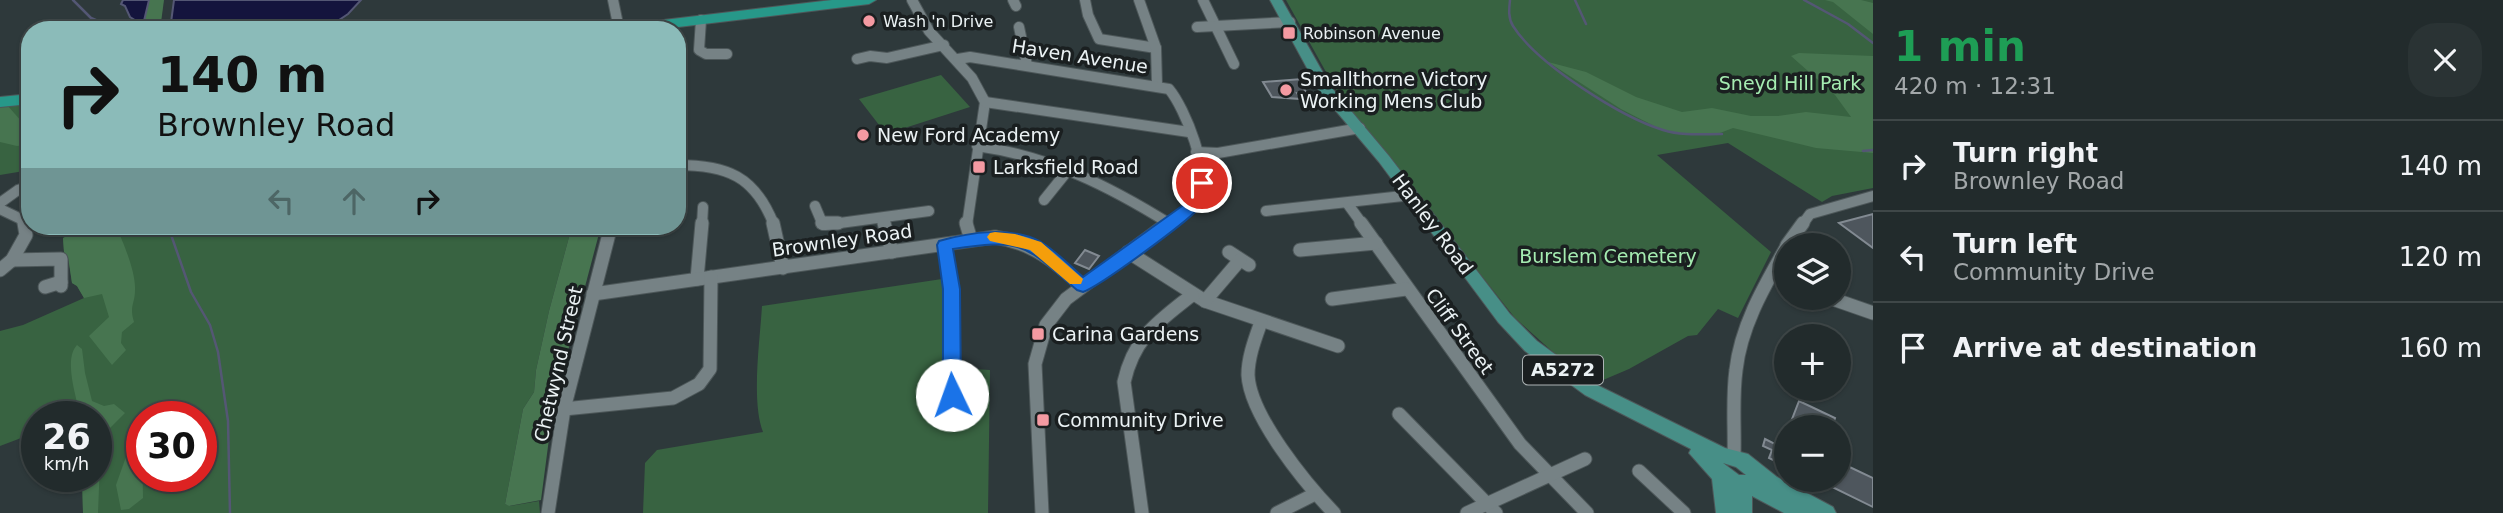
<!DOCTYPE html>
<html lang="en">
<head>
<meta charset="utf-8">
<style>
  :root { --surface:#222b2c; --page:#2a3334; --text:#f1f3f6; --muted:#a2a7a9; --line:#3f4748 }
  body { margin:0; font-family:"DejaVu Sans",sans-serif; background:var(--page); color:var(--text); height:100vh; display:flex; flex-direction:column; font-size:26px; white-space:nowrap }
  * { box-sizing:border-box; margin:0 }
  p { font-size:23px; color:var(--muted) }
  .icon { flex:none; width:38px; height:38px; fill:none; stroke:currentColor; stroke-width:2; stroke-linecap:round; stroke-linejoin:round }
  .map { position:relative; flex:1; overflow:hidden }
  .drawer { display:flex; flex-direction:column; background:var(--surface); width:630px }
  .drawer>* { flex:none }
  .guide { position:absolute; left:21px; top:21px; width:665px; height:214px; border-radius:28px; box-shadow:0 2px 5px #0004,0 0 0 2px var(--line); background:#8bbbb9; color:#111; overflow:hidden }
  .buttons { position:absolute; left:1774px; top:233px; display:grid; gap:14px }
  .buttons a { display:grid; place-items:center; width:77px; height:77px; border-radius:50%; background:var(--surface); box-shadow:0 2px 5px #0004,0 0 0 2px var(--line); font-size:35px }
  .speed { position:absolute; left:21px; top:401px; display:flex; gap:14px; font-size:35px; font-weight:700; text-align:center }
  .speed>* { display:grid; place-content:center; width:91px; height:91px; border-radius:50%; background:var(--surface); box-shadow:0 2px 5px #0004,0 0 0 2px var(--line); line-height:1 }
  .speed small { font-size:18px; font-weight:400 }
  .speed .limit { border:10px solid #d22; background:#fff; color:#111 }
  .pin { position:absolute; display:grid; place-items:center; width:60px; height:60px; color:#fff; margin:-30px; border:4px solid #fff; border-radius:50%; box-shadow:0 2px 7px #0007 }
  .me { position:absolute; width:77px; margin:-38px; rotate:357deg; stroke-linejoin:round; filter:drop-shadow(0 0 5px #0008) }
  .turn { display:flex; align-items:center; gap:24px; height:147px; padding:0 21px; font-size:32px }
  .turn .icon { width:91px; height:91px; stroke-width:2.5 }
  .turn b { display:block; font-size:49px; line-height:60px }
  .lanes { display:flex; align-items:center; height:66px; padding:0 21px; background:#0003; justify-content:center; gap:35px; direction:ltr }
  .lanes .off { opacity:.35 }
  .round { display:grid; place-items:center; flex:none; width:74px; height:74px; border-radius:28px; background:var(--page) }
  .headline { display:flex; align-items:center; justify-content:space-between; height:119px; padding:0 21px }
  h1 { font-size:42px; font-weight:700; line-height:52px; color:#1e9e55 }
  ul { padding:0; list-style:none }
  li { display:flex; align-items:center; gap:21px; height:91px; padding:0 21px; border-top:2px solid var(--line) }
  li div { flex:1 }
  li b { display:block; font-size:26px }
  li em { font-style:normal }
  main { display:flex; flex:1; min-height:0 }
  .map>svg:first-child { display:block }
  .green { fill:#386341; fill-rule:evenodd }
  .forest { fill:#477550 }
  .water { fill:#14143d; stroke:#545774; stroke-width:2 }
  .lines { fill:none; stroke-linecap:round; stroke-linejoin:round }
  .stream { stroke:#545774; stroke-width:2.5 }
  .building { fill:#4e565d; stroke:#828a92; stroke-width:2 }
  .minor-far1-casing { stroke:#4d5759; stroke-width:12 }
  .minor-casing { stroke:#4d5759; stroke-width:15 }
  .major-casing { stroke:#4d5759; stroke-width:2 }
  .highway-casing { stroke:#4d5759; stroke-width:2 }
  .minor-far1 { stroke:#768285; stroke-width:10 }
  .minor { stroke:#768285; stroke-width:13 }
  .major { fill:#478f87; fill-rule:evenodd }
  .highway { fill:#279889; fill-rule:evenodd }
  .route { fill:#1a73e8; stroke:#114b97; stroke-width:2 }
  .slow { fill:#f59e0b }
  .poi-dot { fill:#f49aa2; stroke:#1a1f20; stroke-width:2.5 }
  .labels { text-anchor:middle; stroke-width:7; stroke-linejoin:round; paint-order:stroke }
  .far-poi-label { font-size:16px; fill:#ebf2f4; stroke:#1a1f20; text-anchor:start }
  .shield { fill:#1a1f20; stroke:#acb3b4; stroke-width:2 }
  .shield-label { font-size:18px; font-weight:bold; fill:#ebf2f4 }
  .street-label { font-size:19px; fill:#ebf2f4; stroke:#1a1f20 }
  .poi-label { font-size:19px; fill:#ebf2f4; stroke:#1a1f20; text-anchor:start }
  .park-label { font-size:19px; fill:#a5ecb1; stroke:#1a1f20 }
</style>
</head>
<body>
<main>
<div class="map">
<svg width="1873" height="513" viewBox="0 0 1873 513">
  <rect width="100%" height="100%" fill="#2e393b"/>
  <g class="green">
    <polygon points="1286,0 1873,0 1873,188 1832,196 1822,202 1728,143 1657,155 1771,252 1738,318 1718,309 1697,335 1688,336 1629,369 1596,383 1554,353 1515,318 1341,99"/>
    <polygon points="941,75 970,107 886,134 859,99"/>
    <polygon points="30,102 30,170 0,175 0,107"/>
    <path d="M68,226H572L549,311L536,370L534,392L523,409L505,504L510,506L539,501L540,513H83L82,476H96V416H37V432L0,446V331L23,325L84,298L77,286L72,283L68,254L64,252L63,238L69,235ZM142,416H201V476H142Z"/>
    <path d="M942,279L944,388L958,387L960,376L972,377L974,369L990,370L988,513H643L645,463L657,450L763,432C751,401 760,340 762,306Z"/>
  </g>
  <g class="forest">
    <polygon points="149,0 164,0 160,30 142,30"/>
    <polygon points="1825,0 1861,0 1873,3 1873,34 1833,2"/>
    <polygon points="1799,53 1873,56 1873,153 1816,148 1733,128 1720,133 1676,133 1660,129 1621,109 1548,62 1586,72 1636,97 1682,112 1712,108 1751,116 1778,116 1806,112 1851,117 1835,95 1791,56"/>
    <polygon points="7,105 30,131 30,144 17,146 0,142 0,107"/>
    <path d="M68,226H116C123,242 136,272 135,290C135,304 129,306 134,322L122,332L121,343L126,350L112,365L89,336L109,317L102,294L84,298L77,286L72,283L68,257L64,252L63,238L69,235Z"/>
    <polygon points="572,226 601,226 553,408 541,500 509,506 505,504 523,409 534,392 536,370 549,311"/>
    <path d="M77,345L82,349L85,373L92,401L104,406L114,404L125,413L101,437L98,513H83L82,476H96V416H80C77,398 63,360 77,345Z"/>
    <polygon points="140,434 142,435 143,498 129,509 121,510 116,485 132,440"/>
  </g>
  <g class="water">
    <polygon points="123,0 149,0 143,25 130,17 125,6 121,4"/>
    <polygon points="174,0 361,0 348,14 324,30 170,30"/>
  </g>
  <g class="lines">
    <g class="stream">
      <polyline points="73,0 91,18 98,21 94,30"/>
      <path d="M1510,0C1509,9 1508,18 1513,26C1537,64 1621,117 1663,130C1682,136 1702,134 1722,134"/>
      <polyline points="1575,0 1586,24"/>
      <polyline points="1804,0 1848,24 1873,43"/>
      <polyline points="1863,151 1873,150"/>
      <polyline points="168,226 191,292 210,325 218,352 228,421 230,513"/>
    </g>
  </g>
  <g class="building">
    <polygon points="1302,79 1307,87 1303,87 1306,92 1297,93 1301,99 1272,97 1263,82"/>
    <polygon points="1873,214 1873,248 1839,223"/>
    <polygon points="1085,250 1099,256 1089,269 1075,263"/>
    <polygon points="1799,401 1835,418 1832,427 1789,427"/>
    <polygon points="1765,439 1787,450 1787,467 1769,458 1772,450 1763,446"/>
    <polygon points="1839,462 1873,478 1873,507 1818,480 1839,480"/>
  </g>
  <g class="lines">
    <defs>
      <g id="minor-far1">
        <polyline points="613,0 619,29"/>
        <polyline points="912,0 929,31 972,78 985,102 967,225"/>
        <polyline points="1013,0 1016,6"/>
        <polyline points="1085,0 1088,15 1099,39 1156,48"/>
        <polyline points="1139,0 1156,48 1157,85"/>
        <polyline points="1203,0 1234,64"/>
        <polyline points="701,20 699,50 706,54 727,54"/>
        <polyline points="1019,27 1027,65"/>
        <polyline points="1197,27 1290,22"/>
        <polyline points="857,59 870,56 887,58 944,45"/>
        <path d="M958,59L970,57L1169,89C1185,108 1211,173 1199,197C1193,209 1177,217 1166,225"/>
        <polyline points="985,102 1189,132"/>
        <path d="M977,146C1049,156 1109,186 1170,224"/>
        <polyline points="1196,152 1218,153 1360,128"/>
        <path d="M677,165C727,165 755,176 774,225"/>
        <polyline points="1044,200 1069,169"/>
        <polyline points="0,203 18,190 30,186"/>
        <polyline points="1347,203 1363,225"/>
        <polyline points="815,206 823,225"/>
        <polyline points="0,209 23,220 24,225"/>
        <polyline points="1266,211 1412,195"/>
        <polyline points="883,218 885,225"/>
        <polyline points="702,225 703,207"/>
        <polyline points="825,225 929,211"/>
        <polyline points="1802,225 1810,214 1873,196"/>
      </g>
      <g id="minor">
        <polyline points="773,223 783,268"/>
        <polyline points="822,223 838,223"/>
        <polyline points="884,223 892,252"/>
        <polyline points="966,223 971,240"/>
        <polyline points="1361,223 1520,444 1587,513"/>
        <polyline points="945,245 951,289 952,395"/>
        <polyline points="1787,245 1803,223"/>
        <polyline points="1300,250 1376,243"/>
        <polyline points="1128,252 1205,301 1338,346"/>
        <polyline points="1229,252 1249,265"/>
        <polyline points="12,260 61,259 61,286"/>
        <polyline points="0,270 12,260 26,235 24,223"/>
        <polyline points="697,279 702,223"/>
        <polyline points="45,287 61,282"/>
        <path d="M593,294L995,237C1032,243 1055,261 1082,286"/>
        <polyline points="1830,298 1873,313"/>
        <polyline points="1332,299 1406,289"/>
        <polyline points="1205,301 1240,260"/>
        <path d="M1261,322C1255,339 1248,357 1248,375C1250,416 1306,484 1334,513"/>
        <polyline points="564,409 673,398 699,384 710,369 711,277"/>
        <polyline points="1399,414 1496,513"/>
        <path d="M1734,457C1735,428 1732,399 1736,370C1741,325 1765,285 1787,246"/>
        <polyline points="1639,471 1684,513"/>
        <polyline points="548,513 564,409 611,226"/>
        <polyline points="1042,513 1035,364 1046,325 1066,299 1168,223"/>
        <path d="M1142,513L1124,382C1134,337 1158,322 1192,295"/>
        <polyline points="1277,513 1315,494"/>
        <polyline points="1467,513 1585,459"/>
      </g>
      <path id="major" d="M1270,0H1282L1331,87L1389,156L1510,314L1537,341L1597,385L1725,448L1748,454L1777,477L1833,507L1836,513H1784L1752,496V513H1716L1712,479L1689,453L1691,449L1585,395L1525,351L1498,322L1379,162L1320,92ZM1723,463L1736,467L1746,475H1739Z"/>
      <g id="highway">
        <polygon points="832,0 876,0 869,4 653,30 606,30 613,26"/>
        <polygon points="30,94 30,104 0,107 0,97"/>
      </g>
    </defs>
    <use href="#minor-far1" class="minor-far1-casing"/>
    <use href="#minor" class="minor-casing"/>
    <use href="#major" class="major-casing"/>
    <use href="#highway" class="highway-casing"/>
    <use href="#minor-far1" class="minor-far1"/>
    <use href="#minor" class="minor"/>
    <use href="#major" class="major"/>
    <use href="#highway" class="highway"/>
  </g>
  <path class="route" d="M1202,178L1210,183C1208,192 1206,201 1199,208C1186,223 1100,286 1083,292L1077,290C1024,245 1025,238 953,249L960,289L961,395L958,400L952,402L946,400L943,395V289L937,245L939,241C970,232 1012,226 1041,242C1056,251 1070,266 1083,277L1189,201L1195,183Z"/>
  <polygon class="slow" points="995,232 1015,234 1041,242 1083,279 1081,284 1070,284 1030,250 990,241 987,237 990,233"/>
  <g class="poi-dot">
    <circle cx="869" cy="21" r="7"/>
    <rect x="1282" y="26" width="14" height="14" rx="3.5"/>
    <circle cx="1286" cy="90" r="7"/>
    <circle cx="863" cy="135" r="7"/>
    <rect x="972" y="160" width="14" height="14" rx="3.5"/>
    <rect x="1031" y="327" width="14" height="14" rx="3.5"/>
    <rect x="1036" y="413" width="14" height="14" rx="3.5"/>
  </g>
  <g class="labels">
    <g class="far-poi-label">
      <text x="883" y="27">Wash 'n Drive</text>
      <text x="1303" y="39">Robinson Avenue</text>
    </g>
    <rect class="shield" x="1523" y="355.5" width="80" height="29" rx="5"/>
    <g class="shield-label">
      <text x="1563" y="376">A5272</text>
    </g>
    <g class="street-label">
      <text transform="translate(1080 56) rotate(9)" y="7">Haven Avenue</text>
      <text transform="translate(1433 224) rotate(53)" y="7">Hanley Road</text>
      <text transform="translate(842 240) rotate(-8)" y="7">Brownley Road</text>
      <text transform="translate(1460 331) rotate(54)" y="7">Cliff Street</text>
      <text transform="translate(558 364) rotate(-77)" y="7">Chetwynd Street</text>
    </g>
    <g class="poi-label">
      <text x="1300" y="86">Smallthorne Victory<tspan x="1300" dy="22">Working Mens Club</tspan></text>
      <text x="877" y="142">New Ford Academy</text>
      <text x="993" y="174">Larksfield Road</text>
      <text x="1052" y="341">Carina Gardens</text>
      <text x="1057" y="427">Community Drive</text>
    </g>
    <g class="park-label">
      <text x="1790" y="90">Sneyd Hill Park</text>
      <text x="1608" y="263">Burslem Cemetery</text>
    </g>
  </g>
</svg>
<div class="buttons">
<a><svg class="icon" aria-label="layers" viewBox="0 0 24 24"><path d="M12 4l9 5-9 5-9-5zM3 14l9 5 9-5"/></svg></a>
<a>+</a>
<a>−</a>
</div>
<div class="speed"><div>26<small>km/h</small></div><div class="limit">30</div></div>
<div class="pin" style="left:1202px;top:183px;background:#d93025"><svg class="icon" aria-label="arrive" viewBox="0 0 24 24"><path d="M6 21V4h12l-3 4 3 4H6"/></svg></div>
<svg class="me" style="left:952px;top:395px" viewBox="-20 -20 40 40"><circle r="19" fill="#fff"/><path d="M0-13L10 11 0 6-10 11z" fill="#1a73e8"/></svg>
<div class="guide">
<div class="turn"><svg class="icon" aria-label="right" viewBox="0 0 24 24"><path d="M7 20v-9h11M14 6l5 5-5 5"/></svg><div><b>140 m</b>Brownley Road</div></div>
<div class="lanes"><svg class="icon off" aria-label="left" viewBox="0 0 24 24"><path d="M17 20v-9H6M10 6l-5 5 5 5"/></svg><svg class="icon off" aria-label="ahead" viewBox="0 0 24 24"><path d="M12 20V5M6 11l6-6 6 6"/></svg><svg class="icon" aria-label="right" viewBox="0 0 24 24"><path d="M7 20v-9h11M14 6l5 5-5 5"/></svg></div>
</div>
</div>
<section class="drawer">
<div class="headline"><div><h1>1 min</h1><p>420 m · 12:31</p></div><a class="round"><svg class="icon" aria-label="close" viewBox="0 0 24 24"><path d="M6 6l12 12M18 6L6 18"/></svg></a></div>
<ul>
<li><svg class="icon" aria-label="right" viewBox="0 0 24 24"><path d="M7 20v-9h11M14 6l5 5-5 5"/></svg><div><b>Turn right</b><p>Brownley Road</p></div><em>140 m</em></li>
<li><svg class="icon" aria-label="left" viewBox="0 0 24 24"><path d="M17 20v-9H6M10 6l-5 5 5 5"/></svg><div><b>Turn left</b><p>Community Drive</p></div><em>120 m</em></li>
<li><svg class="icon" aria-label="arrive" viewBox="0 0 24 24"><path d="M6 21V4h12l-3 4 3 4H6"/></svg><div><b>Arrive at destination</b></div><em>160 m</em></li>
</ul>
</section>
</main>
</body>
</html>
